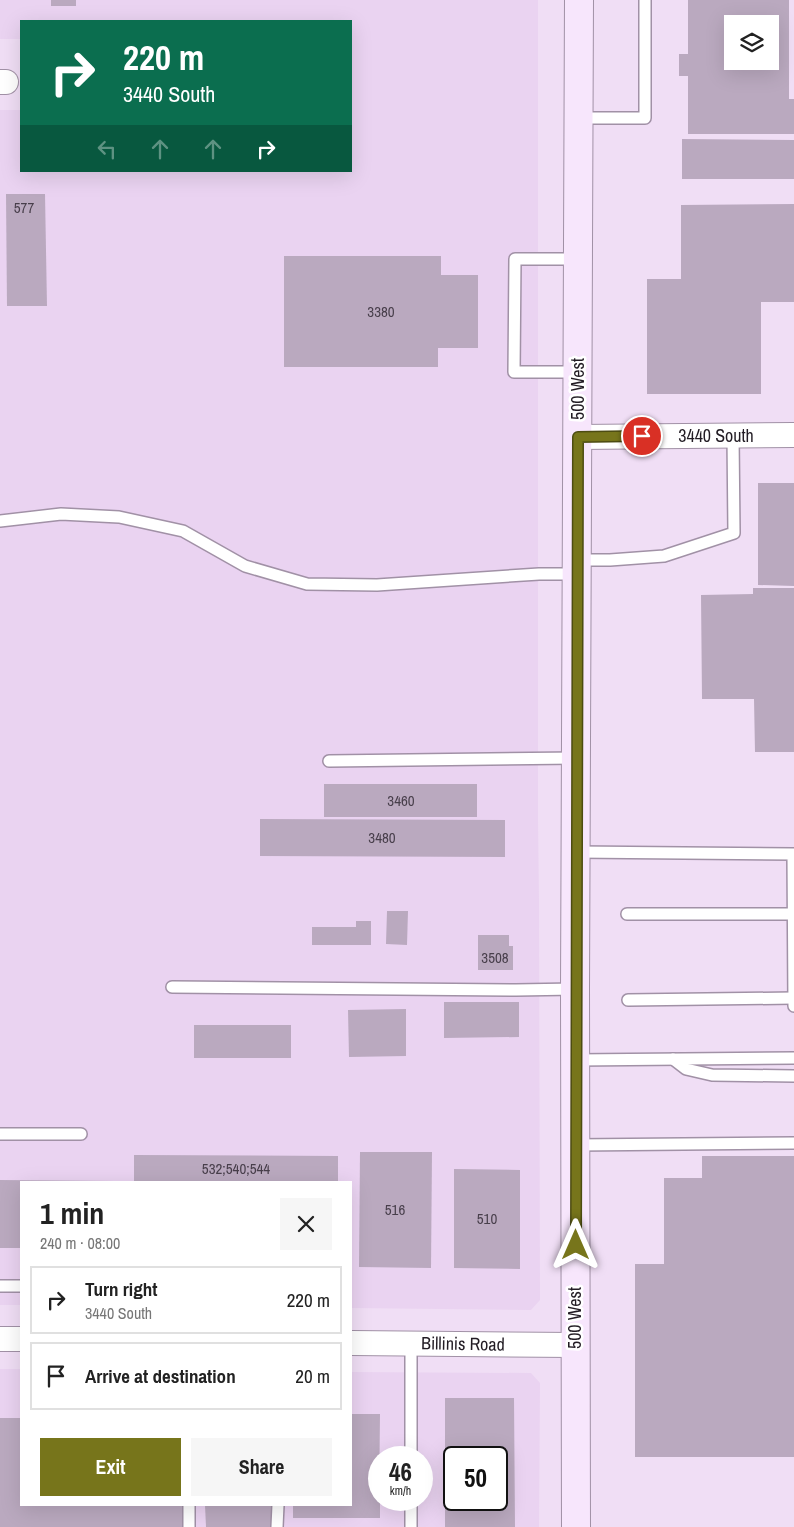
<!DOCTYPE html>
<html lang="en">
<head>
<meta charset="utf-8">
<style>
  :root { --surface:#fff; --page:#f6f6f6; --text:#222; --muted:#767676; --line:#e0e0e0; --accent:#77751b }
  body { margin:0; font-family:"Archivo Narrow",sans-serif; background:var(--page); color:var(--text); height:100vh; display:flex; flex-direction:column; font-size:19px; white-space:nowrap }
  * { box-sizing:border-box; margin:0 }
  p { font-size:16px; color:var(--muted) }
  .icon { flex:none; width:28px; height:28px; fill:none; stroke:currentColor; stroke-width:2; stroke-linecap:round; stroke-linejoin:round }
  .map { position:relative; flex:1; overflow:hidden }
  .details { position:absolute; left:20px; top:1181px; width:332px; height:325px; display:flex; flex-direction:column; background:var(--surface); border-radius:0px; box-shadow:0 5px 20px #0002 }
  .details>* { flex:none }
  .hud { position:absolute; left:20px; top:20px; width:332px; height:152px; border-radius:0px; box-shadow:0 5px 20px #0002; background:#0b6e4f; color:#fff; overflow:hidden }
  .controls { position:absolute; left:724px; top:15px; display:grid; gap:10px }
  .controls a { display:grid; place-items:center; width:55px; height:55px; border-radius:0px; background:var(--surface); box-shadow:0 5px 20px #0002; font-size:25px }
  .speed { position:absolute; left:368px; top:1446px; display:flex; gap:10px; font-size:25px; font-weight:700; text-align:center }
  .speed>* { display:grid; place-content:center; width:65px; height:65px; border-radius:50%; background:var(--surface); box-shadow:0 5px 20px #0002; line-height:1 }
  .speed small { font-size:12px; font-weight:400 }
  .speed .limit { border:2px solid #111; border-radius:8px; background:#fff; color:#111 }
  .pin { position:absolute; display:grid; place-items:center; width:42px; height:42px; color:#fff; margin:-21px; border:2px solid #fff; border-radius:50%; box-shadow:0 1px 5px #0007 }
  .me { position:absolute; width:55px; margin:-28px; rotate:0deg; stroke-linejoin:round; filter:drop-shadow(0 0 4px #0008) }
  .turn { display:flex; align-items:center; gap:18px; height:105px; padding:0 20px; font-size:22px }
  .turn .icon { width:65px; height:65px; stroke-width:2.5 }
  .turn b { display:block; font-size:35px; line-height:42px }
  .lanes { display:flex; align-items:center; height:48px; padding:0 20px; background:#0003; justify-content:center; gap:25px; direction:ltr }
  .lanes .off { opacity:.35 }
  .round { display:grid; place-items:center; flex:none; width:52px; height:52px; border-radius:0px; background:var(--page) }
  .headline { display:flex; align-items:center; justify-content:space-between; height:85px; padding:0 20px }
  h1 { font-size:30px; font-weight:700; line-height:38px }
  .primary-button { display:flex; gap:10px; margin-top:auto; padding:10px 20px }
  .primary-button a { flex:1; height:58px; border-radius:0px; background:var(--accent); color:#fff; font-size:20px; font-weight:700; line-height:58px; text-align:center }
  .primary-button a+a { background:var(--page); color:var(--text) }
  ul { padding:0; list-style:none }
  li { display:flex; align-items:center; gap:15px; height:68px; margin:0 10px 8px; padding:0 10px; border:2px solid var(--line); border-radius:0px }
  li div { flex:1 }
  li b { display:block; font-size:19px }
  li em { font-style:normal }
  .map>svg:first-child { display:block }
  .built { fill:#ead3f1; fill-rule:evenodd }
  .building { fill:#baa9bf; fill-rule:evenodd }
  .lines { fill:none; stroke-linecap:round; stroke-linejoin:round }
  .lane-casing { stroke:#a191a6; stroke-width:14 }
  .street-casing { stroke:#a191a6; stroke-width:26 }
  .secondary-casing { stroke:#a191a6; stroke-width:30 }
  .lane { stroke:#fff; stroke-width:11 }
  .street { stroke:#fff; stroke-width:24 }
  .secondary { stroke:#f7e6fc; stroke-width:28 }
  .route-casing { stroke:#4d4c12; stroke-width:12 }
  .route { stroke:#77751b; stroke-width:9 }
  .labels { text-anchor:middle; stroke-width:5; stroke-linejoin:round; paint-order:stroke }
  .number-label { font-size:15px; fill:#483f4b }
  .street-label { font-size:18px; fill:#221c24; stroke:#fff }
</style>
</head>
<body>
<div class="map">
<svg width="794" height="1527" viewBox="0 0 794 1527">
  <rect width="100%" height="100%" fill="#f0def5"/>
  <g class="built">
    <polygon points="0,0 538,0 538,820 539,902 540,1300 531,1310 351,1308 351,1182 21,1182 21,1305 0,1305 0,110 21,110 21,171 351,171 351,21 21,21 21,39 0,39"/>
    <path d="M0,1369H21V1505H351V1372L531,1373L540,1383L539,1527H0ZM379,1458H421V1500H379ZM454,1458H496V1500H454Z"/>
  </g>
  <g class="building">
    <rect x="51" y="0" width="25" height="6"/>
    <path d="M688,0H789V99H794V134H688V76H679V54H688ZM732,24H770V61H732Z"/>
    <polygon points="682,139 794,140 794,179 682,179"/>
    <polygon points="6,194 45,194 47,306 7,306"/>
    <polygon points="794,204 794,302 761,302 761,394 647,394 647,279 681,279 681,205"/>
    <polygon points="284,256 441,256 441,275 478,275 478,348 438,348 438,367 284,367"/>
    <polygon points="758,483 794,483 794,586 758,585"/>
    <polygon points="753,588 794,588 794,752 755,752 754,699 702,699 701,595 753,594"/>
    <rect x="324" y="784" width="153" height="33"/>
    <polygon points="260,819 505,820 505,857 260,856"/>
    <polygon points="387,911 408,911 407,945 386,944"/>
    <polygon points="356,921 371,921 371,945 312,945 312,927 356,927"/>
    <polygon points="478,935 509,935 509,946 513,946 513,970 478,970"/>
    <polygon points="444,1002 519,1002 519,1037 444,1038"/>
    <polygon points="406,1009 406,1056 349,1057 348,1010"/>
    <rect x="194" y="1025" width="97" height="33"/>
    <polygon points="360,1152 432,1152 431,1268 359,1267"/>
    <polygon points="134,1155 338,1156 338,1182 134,1182"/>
    <polygon points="702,1156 794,1156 794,1457 635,1457 635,1264 664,1264 664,1178 702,1178"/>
    <polygon points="454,1169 520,1170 520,1269 454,1268"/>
    <polygon points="0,1180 114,1181 114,1182 21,1182 21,1248 0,1248"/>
    <path d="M445,1398H514L515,1527H445ZM454,1458H496V1500H454Z"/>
    <polygon points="351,1414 380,1414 379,1500 380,1500 380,1518 293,1518 293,1505 351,1505"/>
    <polygon points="0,1418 21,1418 21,1505 182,1505 182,1527 0,1527"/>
    <polygon points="205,1505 271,1505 272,1527 206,1527"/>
  </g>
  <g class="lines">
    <defs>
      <g id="lane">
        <polyline points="579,118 645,118 645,0"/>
        <polyline points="578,372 514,372 515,259 578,259"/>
        <polyline points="0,521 61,514 119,517 183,531 245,566 307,584 377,585 539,574 577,574"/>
        <polyline points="577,560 610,560 664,556 734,533 733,436"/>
        <polyline points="329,761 577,758"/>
        <polyline points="576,852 793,854 794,1006"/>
        <polyline points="627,914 793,914"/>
        <polyline points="172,987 516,990 575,989"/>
        <polyline points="628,1000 794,998"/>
        <polyline points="673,1059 686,1069 712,1075 794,1076"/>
        <polyline points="576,1060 794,1058"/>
        <polyline points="0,1134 81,1134"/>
        <polyline points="576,1145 794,1143"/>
        <polyline points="0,1286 21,1286"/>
        <polyline points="411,1458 411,1343"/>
        <polyline points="189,1505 189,1527"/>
        <polyline points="277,1527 278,1505"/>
        <polyline points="411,1527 411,1500"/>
      </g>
      <g id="street">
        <polyline points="0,82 6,82"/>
        <polyline points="578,437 794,435"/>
        <polyline points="0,1339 21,1339"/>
        <polyline points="351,1343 575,1345"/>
      </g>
      <polyline id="secondary" points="576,1527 575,989 579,0"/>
    </defs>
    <use href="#lane" class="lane-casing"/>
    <use href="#street" class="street-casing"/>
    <use href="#secondary" class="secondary-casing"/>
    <use href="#lane" class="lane"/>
    <use href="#street" class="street"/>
    <use href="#secondary" class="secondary"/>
  </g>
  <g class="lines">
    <defs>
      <polyline id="route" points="576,1245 578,437 642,436"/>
    </defs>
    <use href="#route" class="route-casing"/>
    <use href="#route" class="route"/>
  </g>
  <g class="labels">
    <g class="number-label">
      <text x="24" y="213">577</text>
      <text x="381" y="317">3380</text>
      <text x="401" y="806">3460</text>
      <text x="382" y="843">3480</text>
      <text x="495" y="963">3508</text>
      <text x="236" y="1174">532;540;544</text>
      <text x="395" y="1215">516</text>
      <text x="487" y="1224">510</text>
    </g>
    <g class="street-label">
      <text transform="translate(578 389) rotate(-90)" y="6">500 West</text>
      <text x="716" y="442">3440 South</text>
      <text transform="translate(575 1318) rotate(-90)" y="6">500 West</text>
      <text transform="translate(463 1344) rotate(1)" y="6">Billinis Road</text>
    </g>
  </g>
</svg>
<div class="controls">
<a><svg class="icon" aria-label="layers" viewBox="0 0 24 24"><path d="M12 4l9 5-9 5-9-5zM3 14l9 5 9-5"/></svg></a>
</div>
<div class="speed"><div>46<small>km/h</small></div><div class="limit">50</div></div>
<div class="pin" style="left:642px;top:436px;background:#d93025"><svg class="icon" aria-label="arrive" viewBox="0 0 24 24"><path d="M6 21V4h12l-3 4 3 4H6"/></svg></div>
<svg class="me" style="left:576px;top:1245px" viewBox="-20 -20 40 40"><path d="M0-17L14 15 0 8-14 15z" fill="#77751b" stroke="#fff" stroke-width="4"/></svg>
<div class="hud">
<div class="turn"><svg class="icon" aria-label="right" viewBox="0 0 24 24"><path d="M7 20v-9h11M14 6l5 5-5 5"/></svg><div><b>220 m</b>3440 South</div></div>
<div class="lanes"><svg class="icon off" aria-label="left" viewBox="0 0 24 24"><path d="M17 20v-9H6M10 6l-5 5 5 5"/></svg><svg class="icon off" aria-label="ahead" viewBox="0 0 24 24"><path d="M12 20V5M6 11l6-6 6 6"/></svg><svg class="icon off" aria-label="ahead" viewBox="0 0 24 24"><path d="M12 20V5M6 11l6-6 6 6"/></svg><svg class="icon" aria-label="right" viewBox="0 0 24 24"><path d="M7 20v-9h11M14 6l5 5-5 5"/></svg></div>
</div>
<section class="details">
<div class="headline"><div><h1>1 min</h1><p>240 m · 08:00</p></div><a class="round"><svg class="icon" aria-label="close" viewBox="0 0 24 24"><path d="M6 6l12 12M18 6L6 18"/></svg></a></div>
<ul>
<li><svg class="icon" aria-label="right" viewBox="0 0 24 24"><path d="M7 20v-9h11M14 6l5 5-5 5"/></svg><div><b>Turn right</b><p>3440 South</p></div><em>220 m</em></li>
<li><svg class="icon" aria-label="arrive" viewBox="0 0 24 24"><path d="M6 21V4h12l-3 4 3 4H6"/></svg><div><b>Arrive at destination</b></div><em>20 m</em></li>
</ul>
<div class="primary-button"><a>Exit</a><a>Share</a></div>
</section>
</div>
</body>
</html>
